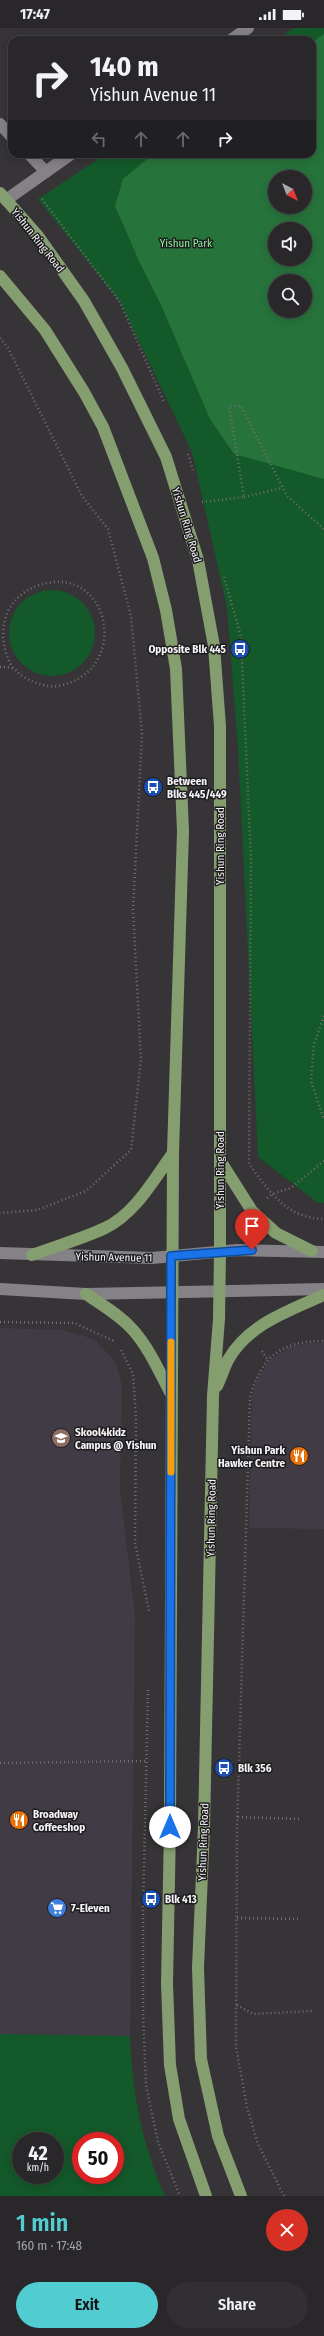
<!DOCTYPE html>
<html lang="en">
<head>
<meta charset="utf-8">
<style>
  :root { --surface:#29272a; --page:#312f32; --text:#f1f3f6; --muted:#a5a5a8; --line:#454447; --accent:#51ccd1 }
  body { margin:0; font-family:"Fira Sans Condensed",sans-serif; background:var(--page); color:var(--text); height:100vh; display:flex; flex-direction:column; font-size:15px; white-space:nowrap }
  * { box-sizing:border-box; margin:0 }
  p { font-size:13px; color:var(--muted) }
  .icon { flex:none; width:22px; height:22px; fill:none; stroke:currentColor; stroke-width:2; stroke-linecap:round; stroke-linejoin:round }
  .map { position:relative; height:2168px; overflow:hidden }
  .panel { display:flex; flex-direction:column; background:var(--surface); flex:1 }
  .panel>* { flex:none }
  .top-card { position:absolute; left:8px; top:8px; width:308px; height:122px; border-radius:12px; box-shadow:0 2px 10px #0003,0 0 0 1px var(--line); background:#29272a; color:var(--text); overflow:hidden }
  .needle { width:26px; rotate:138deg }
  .fabs { position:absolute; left:268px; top:142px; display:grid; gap:8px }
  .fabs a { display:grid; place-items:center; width:44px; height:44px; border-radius:50%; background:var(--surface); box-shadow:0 2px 10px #0003,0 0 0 1px var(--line); font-size:20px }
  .speed { position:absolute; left:12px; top:2104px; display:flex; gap:8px; font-size:20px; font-weight:700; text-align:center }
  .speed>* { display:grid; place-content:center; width:52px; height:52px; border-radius:50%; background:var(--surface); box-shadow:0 2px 10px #0003,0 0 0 1px var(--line); line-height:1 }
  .speed small { font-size:10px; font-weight:400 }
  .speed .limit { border:6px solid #d22; background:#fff; color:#111 }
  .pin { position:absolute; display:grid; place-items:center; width:34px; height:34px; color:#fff; margin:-41px -17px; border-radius:50% 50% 50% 0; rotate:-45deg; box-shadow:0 0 4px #0007 }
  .pin .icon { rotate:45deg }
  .me { position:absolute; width:44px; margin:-22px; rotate:0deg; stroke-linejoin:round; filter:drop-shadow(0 0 3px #0008) }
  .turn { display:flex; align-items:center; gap:14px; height:84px; padding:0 16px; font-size:18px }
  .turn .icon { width:52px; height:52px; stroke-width:2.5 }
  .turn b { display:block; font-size:28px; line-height:34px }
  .lanes { display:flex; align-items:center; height:38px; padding:0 16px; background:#0003; justify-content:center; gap:20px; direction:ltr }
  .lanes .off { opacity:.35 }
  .round { display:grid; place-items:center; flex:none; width:42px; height:42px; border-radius:21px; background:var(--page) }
  .summary { display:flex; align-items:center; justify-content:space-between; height:68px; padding:0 16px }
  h1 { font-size:24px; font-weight:600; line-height:30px; color:var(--accent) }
  .button { display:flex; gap:8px; margin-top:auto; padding:8px 16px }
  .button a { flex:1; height:46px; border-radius:24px; background:var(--accent); color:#111; font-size:16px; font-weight:600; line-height:46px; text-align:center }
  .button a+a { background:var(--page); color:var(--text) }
  .status { display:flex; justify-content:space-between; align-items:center; height:28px; padding:0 20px; background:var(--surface); direction:ltr }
  .status svg { height:11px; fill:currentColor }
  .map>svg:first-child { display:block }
  .built { fill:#413b45 }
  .green { fill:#145929; fill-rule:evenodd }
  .forest { fill:#27733c; fill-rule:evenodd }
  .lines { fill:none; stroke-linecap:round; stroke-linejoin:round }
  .path { stroke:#726f73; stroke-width:2.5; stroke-dasharray:1 3; stroke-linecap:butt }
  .minor { stroke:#858287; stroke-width:12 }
  .major { stroke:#859e70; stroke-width:12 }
  .route-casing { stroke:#114b97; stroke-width:10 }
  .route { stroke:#1a73e8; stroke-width:7 }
  .slow { stroke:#f59e0b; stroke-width:7 }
  .labels { text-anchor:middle; stroke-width:3; stroke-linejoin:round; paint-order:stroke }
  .street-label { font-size:11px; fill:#f6f4f7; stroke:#1d1c1e }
  .park-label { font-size:11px; fill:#8bef9f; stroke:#1d1c1e }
  .poi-label { font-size:11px; font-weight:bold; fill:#f6f4f7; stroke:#1d1c1e; text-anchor:start }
</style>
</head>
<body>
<div class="status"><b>17:47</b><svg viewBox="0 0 49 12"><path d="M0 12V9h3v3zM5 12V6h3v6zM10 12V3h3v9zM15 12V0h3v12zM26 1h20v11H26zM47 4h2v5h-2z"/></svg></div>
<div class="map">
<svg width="324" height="2168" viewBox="0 0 324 2168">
  <rect width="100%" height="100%" fill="#373438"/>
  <g class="built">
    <polygon points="0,1300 63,1302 94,1311 115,1333 122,1357 120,1462 135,1589 130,2008 0,2006"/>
    <polygon points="311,1315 324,1315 324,1501 249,1500 252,1370 257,1351 269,1333 288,1319"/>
  </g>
  <g class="green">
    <path d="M294,0H324V1175H318L258,1129L238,720L227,579L192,424L120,274L38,171L106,126H312V12H276ZM275,149H305V179H275ZM275,201H305V231H275ZM275,253H305V283H275Z"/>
    <circle cx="52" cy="605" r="43"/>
    <path d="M0,2006L130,2008C132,2063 142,2117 165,2168H0ZM21,2113H55V2147H21ZM81,2113H115V2147H81Z"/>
  </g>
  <path class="forest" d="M324,6V451L234,426L210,391L161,277L139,233L115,178L123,151L153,126H312V14ZM275,149H305V179H275ZM275,201H305V231H275ZM275,253H305V283H275Z"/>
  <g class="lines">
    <g class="path">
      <polyline points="42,171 120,274 164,374"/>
      <polyline points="0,310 8,320 82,468 108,501 131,588 142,706 133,882 141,1031 131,1122 86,1163 37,1182 0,1185"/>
      <polyline points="188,426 193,442"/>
      <polyline points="244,469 282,460"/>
      <polyline points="202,474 244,469 229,378 241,378 287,468 324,501"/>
      <path d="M224,549L241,609L251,834L249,1136C270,1164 286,1190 324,1191"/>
      <path d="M0,639C4,639 8,639 12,640C16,641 18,645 21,647C31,654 47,660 58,658C133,644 110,534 40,557C26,561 16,569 8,583C0,602 2,622 13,640"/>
      <polyline points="324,988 314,1016 311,1053 324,1092"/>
      <polyline points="267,1170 272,1166 291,1160 324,1133"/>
      <polyline points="0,1294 74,1295 114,1313"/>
      <polyline points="121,1322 133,1346 136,1391 135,1515 149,1583"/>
      <polyline points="262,1323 267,1331"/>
      <polyline points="148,1662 143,1885 143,1985 146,2057 158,2114 180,2168"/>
      <polyline points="0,1735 146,1733"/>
      <polyline points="238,1789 301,1791"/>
      <polyline points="237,1890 299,1891"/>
      <polyline points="237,1977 253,1986 312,1983"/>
      <path d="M284,2168L258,2116L247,2079L236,2019L237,1800L250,1369C262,1328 281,1313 324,1313"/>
    </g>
    <g class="minor">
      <polyline points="231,12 248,0"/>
      <polyline points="0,96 12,109"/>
      <polyline points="29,126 46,144"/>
      <polyline points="6,172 71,126"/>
      <polyline points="0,1225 152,1230 237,1222 324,1224"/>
      <polyline points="0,1261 86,1266 324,1261"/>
    </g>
    <g class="major">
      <polyline points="0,165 38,208 84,273 122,340 166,429 198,532 214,618 220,698 220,1223 219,1291 213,1368 204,1799 198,1940 201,2031 218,2108 241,2168"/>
      <polyline points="0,248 45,302 84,364 103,399 153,530 166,582 176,641 183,803 173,1125 170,1799 167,1956 170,2037 179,2091 206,2168"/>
      <polyline points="221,1134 252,1183 276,1205 312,1223"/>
      <path d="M32,1227C56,1218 82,1211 105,1200C135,1186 154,1151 173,1125"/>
      <path d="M86,1266C102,1277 120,1287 133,1302C149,1320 159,1343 170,1364"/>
      <path d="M217,1358C221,1350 224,1340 228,1332C248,1296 289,1283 324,1267"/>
    </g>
  </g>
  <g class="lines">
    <defs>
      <polyline id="route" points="170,1799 171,1228 252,1222"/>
    </defs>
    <use href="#route" class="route-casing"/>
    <use href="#route" class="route"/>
    <polyline class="slow" points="171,1444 171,1314"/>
  </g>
  <defs>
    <symbol id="bus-disc" viewBox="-11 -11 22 22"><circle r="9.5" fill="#1a4fb4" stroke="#1d1c1e"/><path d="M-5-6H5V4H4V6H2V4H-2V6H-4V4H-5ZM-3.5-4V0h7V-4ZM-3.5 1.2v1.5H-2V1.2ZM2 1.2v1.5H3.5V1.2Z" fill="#fff"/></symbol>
    <symbol id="school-disc" viewBox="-11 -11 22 22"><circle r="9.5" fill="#8d6e63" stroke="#1d1c1e"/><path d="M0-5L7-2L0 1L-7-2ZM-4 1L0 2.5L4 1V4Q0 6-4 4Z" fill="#fff"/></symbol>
    <symbol id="restaurant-disc" viewBox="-11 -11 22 22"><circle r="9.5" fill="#e8710a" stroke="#1d1c1e"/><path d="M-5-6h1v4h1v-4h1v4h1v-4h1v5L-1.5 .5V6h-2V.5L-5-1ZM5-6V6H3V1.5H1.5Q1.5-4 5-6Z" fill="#fff"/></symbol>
    <symbol id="supermarket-disc" viewBox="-11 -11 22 22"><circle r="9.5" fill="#3f7fe0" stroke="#1d1c1e"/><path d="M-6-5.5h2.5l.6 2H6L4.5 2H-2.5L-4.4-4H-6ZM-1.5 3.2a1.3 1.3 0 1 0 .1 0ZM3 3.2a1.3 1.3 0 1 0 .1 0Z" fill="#fff"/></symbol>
  </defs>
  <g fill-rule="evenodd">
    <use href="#bus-disc" x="229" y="610" width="22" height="22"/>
    <use href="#bus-disc" x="142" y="748" width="22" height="22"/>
    <use href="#school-disc" x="50" y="1399" width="22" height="22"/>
    <use href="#restaurant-disc" x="288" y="1417" width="22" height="22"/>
    <use href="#bus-disc" x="213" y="1729" width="22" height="22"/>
    <use href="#restaurant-disc" x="8" y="1781" width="22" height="22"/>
    <use href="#bus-disc" x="140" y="1860" width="22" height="22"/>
    <use href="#supermarket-disc" x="46" y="1869" width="22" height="22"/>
  </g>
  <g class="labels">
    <g class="street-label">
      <text transform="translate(38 212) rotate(52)" y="4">Yishun Ring Road</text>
      <text transform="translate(187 497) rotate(73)" y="4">Yishun Ring Road</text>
      <text transform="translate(220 818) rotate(-90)" y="4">Yishun Ring Road</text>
      <text transform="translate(220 1142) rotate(-90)" y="4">Yishun Ring Road</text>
      <text transform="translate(114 1229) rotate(1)" y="4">Yishun Avenue 11</text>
      <text transform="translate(211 1490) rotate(-89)" y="4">Yishun Ring Road</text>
      <text transform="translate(203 1814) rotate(-88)" y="4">Yishun Ring Road</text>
    </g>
    <g class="park-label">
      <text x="186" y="219">Yishun Park</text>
    </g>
    <g class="poi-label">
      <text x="226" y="625" text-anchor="end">Opposite Blk 445</text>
      <text x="167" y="757">Between<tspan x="167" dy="13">Blks 445/449</tspan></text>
      <text x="75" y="1408">Skool4kidz<tspan x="75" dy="13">Campus @ Yishun</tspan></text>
      <text x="285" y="1426" text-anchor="end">Yishun Park<tspan x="285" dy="13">Hawker Centre</tspan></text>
      <text x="238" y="1744">Blk 356</text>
      <text x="33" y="1790">Broadway<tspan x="33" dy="13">Coffeeshop</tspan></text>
      <text x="165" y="1875">Blk 413</text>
      <text x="71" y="1884">7-Eleven</text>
    </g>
  </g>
</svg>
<div class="fabs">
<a><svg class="needle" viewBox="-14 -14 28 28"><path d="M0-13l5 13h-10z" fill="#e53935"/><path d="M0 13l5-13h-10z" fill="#a5a5a8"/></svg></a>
<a><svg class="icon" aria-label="sound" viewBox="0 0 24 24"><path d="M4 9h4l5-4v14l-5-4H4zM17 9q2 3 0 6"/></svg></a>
<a><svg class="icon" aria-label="search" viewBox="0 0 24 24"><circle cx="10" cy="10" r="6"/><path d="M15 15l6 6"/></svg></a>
</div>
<div class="speed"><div>42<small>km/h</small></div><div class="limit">50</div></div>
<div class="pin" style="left:252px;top:1222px;background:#d93025"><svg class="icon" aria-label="arrive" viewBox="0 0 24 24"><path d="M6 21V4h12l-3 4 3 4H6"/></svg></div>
<svg class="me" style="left:170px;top:1799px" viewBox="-20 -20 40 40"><circle r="19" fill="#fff"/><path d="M0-13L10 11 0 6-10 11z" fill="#1a73e8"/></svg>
<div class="top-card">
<div class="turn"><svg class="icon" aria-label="right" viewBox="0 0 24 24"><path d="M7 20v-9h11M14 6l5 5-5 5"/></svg><div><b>140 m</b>Yishun Avenue 11</div></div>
<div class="lanes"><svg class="icon off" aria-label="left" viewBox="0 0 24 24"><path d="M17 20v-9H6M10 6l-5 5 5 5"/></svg><svg class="icon off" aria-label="ahead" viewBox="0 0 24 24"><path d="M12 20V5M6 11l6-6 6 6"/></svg><svg class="icon off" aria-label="ahead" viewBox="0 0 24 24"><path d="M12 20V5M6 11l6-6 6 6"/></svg><svg class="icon" aria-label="right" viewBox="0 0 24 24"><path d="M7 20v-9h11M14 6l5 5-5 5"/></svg></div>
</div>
</div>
<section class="panel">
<div class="summary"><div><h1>1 min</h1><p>160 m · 17:48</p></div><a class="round" style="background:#d93025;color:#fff"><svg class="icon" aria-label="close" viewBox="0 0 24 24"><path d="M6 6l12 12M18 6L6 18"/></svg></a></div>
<div class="button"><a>Exit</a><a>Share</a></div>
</section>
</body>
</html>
